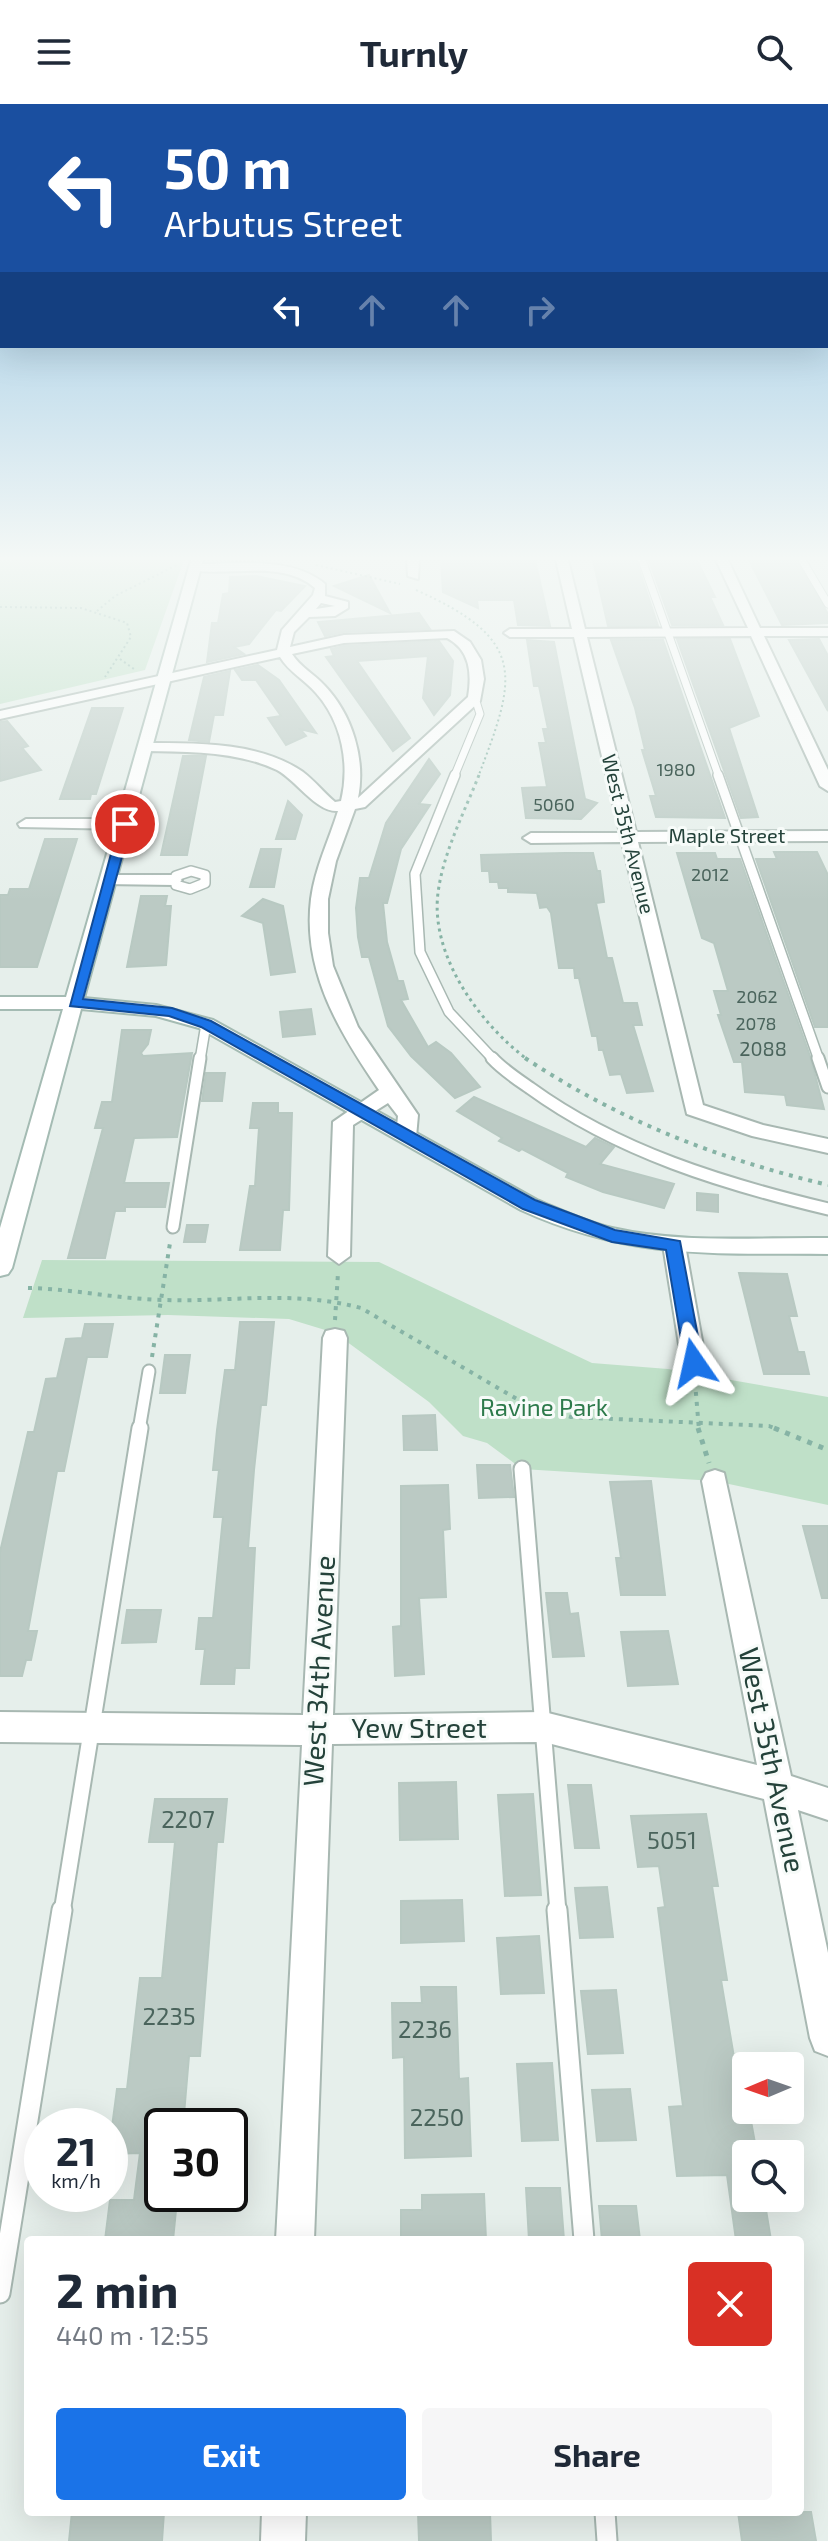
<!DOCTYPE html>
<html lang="en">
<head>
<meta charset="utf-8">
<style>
  :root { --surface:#fff; --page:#f6f6f7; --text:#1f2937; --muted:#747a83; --accent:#1a73e8 }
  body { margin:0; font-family:"Exo 2",sans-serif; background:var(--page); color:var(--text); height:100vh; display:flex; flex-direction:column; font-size:30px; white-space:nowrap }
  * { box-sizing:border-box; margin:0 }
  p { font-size:26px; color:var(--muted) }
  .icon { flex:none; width:44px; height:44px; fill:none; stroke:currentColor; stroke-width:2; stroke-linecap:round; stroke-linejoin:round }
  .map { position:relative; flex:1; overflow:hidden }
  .side { position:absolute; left:24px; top:2132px; width:780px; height:280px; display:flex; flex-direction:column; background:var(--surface); border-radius:8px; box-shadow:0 8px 32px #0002 }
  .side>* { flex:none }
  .hud { position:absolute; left:0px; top:0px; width:828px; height:244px; box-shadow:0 8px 32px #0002; background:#1a4fa0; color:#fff; overflow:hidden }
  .needle { width:52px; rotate:268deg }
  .buttons { position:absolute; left:732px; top:1948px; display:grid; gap:16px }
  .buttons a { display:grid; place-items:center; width:72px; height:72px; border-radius:8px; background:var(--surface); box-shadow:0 8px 32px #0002; font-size:40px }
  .speed { position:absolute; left:24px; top:2004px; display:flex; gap:16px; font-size:40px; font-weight:700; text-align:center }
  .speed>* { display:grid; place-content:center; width:104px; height:104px; border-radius:50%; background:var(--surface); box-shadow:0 8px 32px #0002; line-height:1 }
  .speed small { font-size:20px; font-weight:400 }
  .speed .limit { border:4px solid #111; border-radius:12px; background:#fff; color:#111 }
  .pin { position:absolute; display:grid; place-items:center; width:68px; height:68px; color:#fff; margin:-34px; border:4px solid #fff; border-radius:50%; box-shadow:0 2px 8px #0007 }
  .me { position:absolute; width:88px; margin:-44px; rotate:349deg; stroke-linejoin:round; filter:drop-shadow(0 0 6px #0008) }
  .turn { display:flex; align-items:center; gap:28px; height:168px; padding:0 32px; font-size:36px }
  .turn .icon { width:104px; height:104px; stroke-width:2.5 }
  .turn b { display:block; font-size:56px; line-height:68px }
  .lanes { display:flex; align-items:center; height:76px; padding:0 32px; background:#0003; justify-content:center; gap:40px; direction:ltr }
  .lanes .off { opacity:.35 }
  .round { display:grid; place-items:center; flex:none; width:84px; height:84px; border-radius:8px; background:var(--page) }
  .head { display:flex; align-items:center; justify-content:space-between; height:136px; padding:0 32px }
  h1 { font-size:48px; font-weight:700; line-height:60px }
  .action { display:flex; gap:16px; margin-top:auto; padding:16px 32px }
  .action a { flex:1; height:92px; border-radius:8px; background:var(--accent); color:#fff; font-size:32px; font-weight:700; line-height:92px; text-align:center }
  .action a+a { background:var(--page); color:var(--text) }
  header { display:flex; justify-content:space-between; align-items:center; height:104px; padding:0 32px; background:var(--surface); font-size:36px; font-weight:700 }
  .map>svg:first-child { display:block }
  .green { fill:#bfe0c8 }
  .building { fill:#bbcac4; stroke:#b8c9c2; stroke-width:2 }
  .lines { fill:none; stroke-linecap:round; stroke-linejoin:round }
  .lane-far4-casing { stroke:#a8b8b2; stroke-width:9 }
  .lane-far3-casing { stroke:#a8b8b2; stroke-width:12 }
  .lane-far2-casing { stroke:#a8b8b2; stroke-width:15 }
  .lane-far1-casing { stroke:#a8b8b2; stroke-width:19 }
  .lane-casing { stroke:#a8b8b2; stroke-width:23 }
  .street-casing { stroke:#a8b8b2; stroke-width:4 }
  .secondary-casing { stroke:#a4bbb3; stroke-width:4 }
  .path-far3 { stroke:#86b3a5; stroke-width:2; stroke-dasharray:2 3; stroke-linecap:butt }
  .path-far2 { stroke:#86b3a5; stroke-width:3; stroke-dasharray:3 4; stroke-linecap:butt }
  .path-far1 { stroke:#86b3a5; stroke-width:4; stroke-dasharray:4 6; stroke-linecap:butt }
  .path { stroke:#86b3a5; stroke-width:5; stroke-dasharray:5 7; stroke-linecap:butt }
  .lane-far4 { stroke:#fff; stroke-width:7 }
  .lane-far3 { stroke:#fff; stroke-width:9 }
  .lane-far2 { stroke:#fff; stroke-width:11 }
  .lane-far1 { stroke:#fff; stroke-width:15 }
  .lane { stroke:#fff; stroke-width:19 }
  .street { fill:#fff; fill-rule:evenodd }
  .secondary { fill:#fff; fill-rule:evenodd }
  .route { fill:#1a73e8; stroke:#114b97; stroke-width:2 }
  .labels { text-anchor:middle; stroke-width:6; stroke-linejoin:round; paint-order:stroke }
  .far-number-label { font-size:18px; fill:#4a645c }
  .far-street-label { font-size:20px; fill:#24423a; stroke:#f7fbf9 }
  .number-label { font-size:20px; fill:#4a645c }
  .park-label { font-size:24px; fill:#2d7a4b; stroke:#f7fbf9 }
  .near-number-label { font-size:24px; fill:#4a645c }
  .near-street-label { font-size:28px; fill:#24423a; stroke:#f7fbf9 }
</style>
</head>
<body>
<header><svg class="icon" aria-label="menu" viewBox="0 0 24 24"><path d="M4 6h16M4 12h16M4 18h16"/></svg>Turnly<svg class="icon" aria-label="search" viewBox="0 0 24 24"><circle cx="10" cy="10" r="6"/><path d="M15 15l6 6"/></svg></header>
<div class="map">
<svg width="828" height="2437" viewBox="0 0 828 2437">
  <rect width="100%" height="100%" fill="#e6efeb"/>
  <g class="green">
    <polygon points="22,456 184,456 145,566 0,600 0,457"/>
    <polygon points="42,1156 379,1158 592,1259 668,1265 828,1293 828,1401 715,1377 522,1365 487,1339 463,1332 429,1298 335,1229 289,1215 168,1211 23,1214"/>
  </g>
  <g class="building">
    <polygon points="441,456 535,456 550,522 518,521 514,496 477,496 478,504 443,488"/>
    <polygon points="593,456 636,456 658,522 608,522"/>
    <polygon points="649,456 697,456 715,493 710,493 723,521 672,521"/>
    <polygon points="749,456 796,456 828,510 828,519 782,521"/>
    <polygon points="369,471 390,509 334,482"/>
    <polygon points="256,472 305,482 281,507 276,506 249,540 234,543 244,550 207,558 212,519 218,519 223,490 229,489 230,473"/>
    <polygon points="419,509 430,525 344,528 325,532 318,518"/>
    <polygon points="677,535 730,535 759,612 729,624 758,713 741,714"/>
    <polygon points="819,535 828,552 828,607 789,536"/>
    <polygon points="527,536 554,538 585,695 597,699 581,715 526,714 522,684 547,683 539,639 546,639 543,625 548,625 539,582 534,582"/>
    <polygon points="611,536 663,536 725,714 656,713 650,692 656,692 642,646 645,646 635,604"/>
    <polygon points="439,537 453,557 450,591 434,611 423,594 428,552 357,557 410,634 393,647 326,553 334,552 331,545 344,542"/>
    <polygon points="258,561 279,576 316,629 300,625 306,632 286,641 268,614 281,612 256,576 242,576 235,566"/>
    <polygon points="230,567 223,611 214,611 209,638 189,636 204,573"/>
    <polygon points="92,604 123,604 96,690 91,690 90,695 60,695"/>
    <polygon points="7,617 28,642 22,644 41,666 0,677 0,618"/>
    <polygon points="183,652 206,652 187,751 161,751"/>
    <polygon points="429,655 440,670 419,700 430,701 401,745 387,799 383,799 387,838 398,877 403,877 408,895 401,896 428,943 436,938 451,949 480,983 455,994 411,952 388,922 369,853 362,853 358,833 356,804 360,774 369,774 386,719"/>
    <polygon points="288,697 302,711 295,735 276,735"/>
    <polygon points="45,735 77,735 37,863 0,863 0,791 8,791 10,785 29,785"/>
    <polygon points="261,745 281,745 274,783 250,783"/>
    <polygon points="774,748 817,748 828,771 828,923 815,923 756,755 777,755"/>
    <polygon points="565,749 593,749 597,767 600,767 604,798 596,799 607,854 612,854 623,899 637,899 642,921 633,921 653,987 627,989 621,970 610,971 603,946 599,946 597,932 592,932 579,874 575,874 574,864 559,864 551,809 547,803 540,804 537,789 508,788 508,784 499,784 498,778 490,778 489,767 482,767 481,751"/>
    <polygon points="677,749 715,749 717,755 740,755 810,952 824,1005 787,1001 785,991 745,988 742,958 734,958 718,911 721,911 714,887 728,887 714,839 702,834"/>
    <polygon points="141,792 167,792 165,802 171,802 166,861 127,863"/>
    <polygon points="263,795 283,802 295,868 271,871 263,819 242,812"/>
    <polygon points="311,905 315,930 283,933 280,908"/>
    <polygon points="122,926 151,926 148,940 141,949 143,952 192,949 177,1033 134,1034 124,1079 169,1079 165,1103 125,1103 125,1107 115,1107 105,1154 68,1154 103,1024 95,1024 102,998 112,998"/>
    <polygon points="206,969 225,969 222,997 202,997"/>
    <polygon points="474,993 586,1043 595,1034 614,1043 600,1060 674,1080 664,1104 603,1088 566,1073 568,1069 522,1045 519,1047 499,1037 502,1034 457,1007"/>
    <polygon points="253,999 278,999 278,1009 292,1009 289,1106 283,1106 280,1146 240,1146 250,1082 255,1082 259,1024 250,1024"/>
    <polygon points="697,1089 718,1091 718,1108 697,1106"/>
    <polygon points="187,1121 208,1121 205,1138 184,1138"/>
    <polygon points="739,1169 787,1170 797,1212 789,1212 798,1248 804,1248 809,1270 764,1270"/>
    <polygon points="240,1218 274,1218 266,1301 261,1301 254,1366 248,1444 255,1444 249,1564 235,1564 234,1580 201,1580 205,1545 196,1545 199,1514 213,1514 223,1413 214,1413 219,1366 213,1366 217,1326 225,1266 235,1266"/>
    <polygon points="85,1220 113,1220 107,1253 87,1253 64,1367 57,1367 28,1527 37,1527 31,1556 26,1556 22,1572 0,1572 0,1448 19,1367 28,1328 34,1328 46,1275 57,1274 66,1235 82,1234"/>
    <polygon points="165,1251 190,1251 185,1289 160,1289"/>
    <polygon points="435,1311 437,1346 404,1346 403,1312"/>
    <polygon points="477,1361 510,1361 514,1393 479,1394"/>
    <polygon points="651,1377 665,1491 621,1491 616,1454 621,1454 610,1378"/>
    <polygon points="448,1381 450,1425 443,1426 446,1493 419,1494 424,1570 395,1572 393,1523 401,1522 401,1382"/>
    <polygon points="803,1422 828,1422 828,1494 822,1494"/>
    <polygon points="546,1489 567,1489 570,1510 578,1509 584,1552 553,1553"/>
    <polygon points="127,1506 161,1506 156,1538 122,1539"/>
    <polygon points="668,1527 678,1580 628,1582 621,1528"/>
    <polygon points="456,1678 458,1735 400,1736 399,1679"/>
    <polygon points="568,1681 591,1681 599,1744 575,1744"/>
    <polygon points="533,1690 541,1791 505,1792 498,1691"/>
    <polygon points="155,1695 227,1695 223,1738 217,1738 200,1952 189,1952 183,2022 162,2022 162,2096 177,2096 173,2136 105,2136 110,2096 134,2096 140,2049 110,2050 110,2038 117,1985 127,1985 140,1874 162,1874 175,1738 149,1738"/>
    <polygon points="706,1710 718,1782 712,1782 727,1876 721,1876 742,2001 749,2006 757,2050 746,2050 746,2094 764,2094 771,2136 736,2136 727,2071 677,2072 669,2003 683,2002 658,1804 665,1803 659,1762 638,1763 631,1712"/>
    <polygon points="607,1783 613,1833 580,1834 575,1784"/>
    <polygon points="462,1796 464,1837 401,1839 401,1797"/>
    <polygon points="539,1832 544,1889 501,1890 497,1834"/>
    <polygon points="421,1883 456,1883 459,1975 468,1974 471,2052 405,2054 404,1953 393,1954 392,1899 422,1899"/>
    <polygon points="616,1886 623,1949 588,1950 581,1887"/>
    <polygon points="552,1959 558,2036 522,2037 517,1960"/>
    <polygon points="630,1985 636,2036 597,2037 592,1986"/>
    <polygon points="526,2084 560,2084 564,2136 529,2136"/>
    <polygon points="484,2090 486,2136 401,2136 401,2106 422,2106 422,2091"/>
    <polygon points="599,2102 636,2102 640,2136 602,2136"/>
    <polygon points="72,2408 164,2408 162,2437 69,2437"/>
    <polygon points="418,2408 490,2408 491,2437 419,2437"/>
    <polygon points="738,2408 811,2408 816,2437 742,2437"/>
  </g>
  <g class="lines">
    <defs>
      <g id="lane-far4">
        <polyline points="642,456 719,673"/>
        <polyline points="802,456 828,500"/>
        <polyline points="454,673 480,610 475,594"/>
      </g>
      <g id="lane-far3">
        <polyline points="455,671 415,770 420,848 449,908 494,956"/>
        <polyline points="718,671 819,956"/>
        <polygon points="191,767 205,771 205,779 190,785 176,781 176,772"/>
        <polyline points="200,956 206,920"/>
      </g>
      <g id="lane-far2">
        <path d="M492,954C503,966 517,975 530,984C618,1048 724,1080 828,1105"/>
        <polyline points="818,954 828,983"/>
        <polyline points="173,1123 200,954"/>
        <polyline points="139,1326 149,1267"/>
      </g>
      <g id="lane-far1">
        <polyline points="522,1365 558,1808"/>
        <polyline points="62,1808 140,1324"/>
      </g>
      <g id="lane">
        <polyline points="557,1806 584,2136"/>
        <polyline points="0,2189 62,1806"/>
        <polyline points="605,2408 607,2437"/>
      </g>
      <g id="street">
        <polygon points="407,456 419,456 418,475 408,472"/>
        <polygon points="556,456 568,456 585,525 748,524 716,456 728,456 760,524 828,524 828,532 764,532 828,666 828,687 820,682 751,532 587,533 636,728 828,727 828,737 638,738 703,1001 763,1021 828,1035 828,1049 752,1032 687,1010 622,738 531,739 523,734 531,729 620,729 574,533 510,533 504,529 510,525 572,525"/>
        <path d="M195,460C236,460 292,452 325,480V492L348,498V504L335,512L309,513L294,528L290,543L344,531L454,527L470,538L481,556L484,575L480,597L365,703L355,705L336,757L328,795V829L333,862L358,923L418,1011L416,1033L406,1040L396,1033L398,1012L388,999L353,1021L350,1152L339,1160L328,1152L333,1018L379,986C340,929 302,868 311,795C315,764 329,736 338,707C317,709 296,676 277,666C237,647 189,648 146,647L139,643L146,639C197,639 260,638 303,668C315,677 324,689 335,698L341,697C350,660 342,618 316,589C305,576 289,568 280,553L0,615V607L277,546L282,526L313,491L315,484C282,455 230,473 191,466V462ZM321,499L335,502L316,505ZM447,534C470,546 472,569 468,593L358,694C366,655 352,610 324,581C314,570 300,563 292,550L344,539Z"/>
        <polygon points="26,715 125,715 133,720 125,725 20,723 18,720"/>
        <polygon points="109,771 174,771 182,776 174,781 103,780 103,772"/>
        <polygon points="674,1133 685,1141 706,1259 703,1266 694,1269 685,1266 682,1259 663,1141"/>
        <polygon points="335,1225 344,1227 347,1234 333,1611 544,1608 757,1661 702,1377 706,1369 715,1366 724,1369 791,1672 828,1684 828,1716 798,1706 828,1849 828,1952 815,1947 810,1934 764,1695 544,1638 332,1640 314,2136 276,2136 302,1641 0,1638 0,1608 303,1611 323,1234 326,1227"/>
        <polygon points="262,2408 306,2408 305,2437 261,2437"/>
      </g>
      <path id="secondary" d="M191,456H203L84,894L156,901L213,916L537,1096C561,1106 586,1118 612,1124C682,1140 757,1133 828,1134V1150C712,1149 631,1156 521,1106L199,924L156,912L81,905L12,1164L8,1170L0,1172V1124L63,905H0V893H66Z"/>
    </defs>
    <use href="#lane-far4" class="lane-far4-casing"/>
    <use href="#lane-far3" class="lane-far3-casing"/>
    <use href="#lane-far2" class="lane-far2-casing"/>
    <use href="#lane-far1" class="lane-far1-casing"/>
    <use href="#lane" class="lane-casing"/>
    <use href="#street" class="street-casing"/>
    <use href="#secondary" class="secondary-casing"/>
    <g class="path-far3">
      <polyline points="316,461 400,480"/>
      <path d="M416,486C528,536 517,572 478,673"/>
      <polyline points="0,503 81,504 127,519 131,533 105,573"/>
      <polyline points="97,507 115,492 177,461"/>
      <polyline points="120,555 134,565"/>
    </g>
    <path class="path-far2" d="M479,671C464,709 443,749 438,789C430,852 480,920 528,956"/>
    <g class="path-far1">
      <path d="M525,954C622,1018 716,1054 828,1081"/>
      <path d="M28,1184C74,1185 118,1195 164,1196C231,1198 295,1186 361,1204L522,1298L571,1313L769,1322L779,1326"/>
      <polyline points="335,1216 338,1169"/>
      <polyline points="152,1253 170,1139"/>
      <polyline points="695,1278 699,1326"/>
    </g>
    <g class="path">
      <polyline points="698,1324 709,1359"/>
      <polyline points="774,1324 828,1346"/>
    </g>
    <use href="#lane-far4" class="lane-far4"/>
    <use href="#lane-far3" class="lane-far3"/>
    <use href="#lane-far2" class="lane-far2"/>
    <use href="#lane-far1" class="lane-far1"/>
    <use href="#lane" class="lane"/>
    <use href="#street" class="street"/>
    <use href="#secondary" class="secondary"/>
  </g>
  <linearGradient id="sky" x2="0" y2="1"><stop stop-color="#84bce0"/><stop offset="0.57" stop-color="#f4f8f6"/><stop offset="1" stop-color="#f4f8f6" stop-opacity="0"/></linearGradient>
  <rect width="828" height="797" fill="url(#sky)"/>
  <polygon class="route" points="125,716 131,720 83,895 172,904 211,917 535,1096 615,1126 680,1137 703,1259 701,1264 694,1266 685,1259 666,1146 612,1138 523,1105 201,923 169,912 70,902 119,720"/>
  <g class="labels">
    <g class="far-number-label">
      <text x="676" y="672">1980</text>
      <text x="554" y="707">5060</text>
      <text x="710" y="777">2012</text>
      <text x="757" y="899">2062</text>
      <text x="756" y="926">2078</text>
    </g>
    <g class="far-street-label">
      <text transform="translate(628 730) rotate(76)" y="7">West 35th Avenue</text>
      <text x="727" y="739">Maple Street</text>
    </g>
    <g class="number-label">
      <text x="763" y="952">2088</text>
    </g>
    <g class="park-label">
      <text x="544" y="1312">Ravine Park</text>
    </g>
    <g class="near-number-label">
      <text x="188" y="1724">2207</text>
      <text x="672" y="1745">5051</text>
      <text x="169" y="1921">2235</text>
      <text x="425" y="1934">2236</text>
      <text x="437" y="2022">2250</text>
    </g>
    <g class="near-street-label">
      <text transform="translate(319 1567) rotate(-87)" y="10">West 34th Avenue</text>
      <text x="419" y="1634">Yew Street</text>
      <text transform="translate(772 1656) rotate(78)" y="10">West 35th Avenue</text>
    </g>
  </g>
</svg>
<div class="buttons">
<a><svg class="needle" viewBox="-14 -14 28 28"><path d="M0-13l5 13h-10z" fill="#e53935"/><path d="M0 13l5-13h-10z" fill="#747a83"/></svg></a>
<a><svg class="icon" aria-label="search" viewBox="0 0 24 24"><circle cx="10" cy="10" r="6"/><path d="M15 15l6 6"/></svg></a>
</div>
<div class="speed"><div>21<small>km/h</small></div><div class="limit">30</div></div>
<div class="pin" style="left:125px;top:720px;background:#d93025"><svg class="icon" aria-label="arrive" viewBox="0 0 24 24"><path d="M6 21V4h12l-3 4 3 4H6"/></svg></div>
<svg class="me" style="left:694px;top:1259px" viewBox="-20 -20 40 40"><path d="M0-17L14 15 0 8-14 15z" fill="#1a73e8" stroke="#fff" stroke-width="4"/></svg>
<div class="hud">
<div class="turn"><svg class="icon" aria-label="left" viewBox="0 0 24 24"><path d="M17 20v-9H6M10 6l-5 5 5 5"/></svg><div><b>50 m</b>Arbutus Street</div></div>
<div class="lanes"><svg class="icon" aria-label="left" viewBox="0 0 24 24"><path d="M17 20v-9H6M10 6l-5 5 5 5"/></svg><svg class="icon off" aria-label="ahead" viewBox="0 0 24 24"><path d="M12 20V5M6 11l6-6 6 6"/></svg><svg class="icon off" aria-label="ahead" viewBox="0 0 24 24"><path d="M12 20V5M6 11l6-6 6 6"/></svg><svg class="icon off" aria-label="right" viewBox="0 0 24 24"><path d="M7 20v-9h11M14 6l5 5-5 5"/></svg></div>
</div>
<section class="side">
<div class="head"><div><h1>2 min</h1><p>440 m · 12:55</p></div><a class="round" style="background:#d93025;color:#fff"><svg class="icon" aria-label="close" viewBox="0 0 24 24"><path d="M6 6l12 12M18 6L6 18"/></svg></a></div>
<div class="action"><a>Exit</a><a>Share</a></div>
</section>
</div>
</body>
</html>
